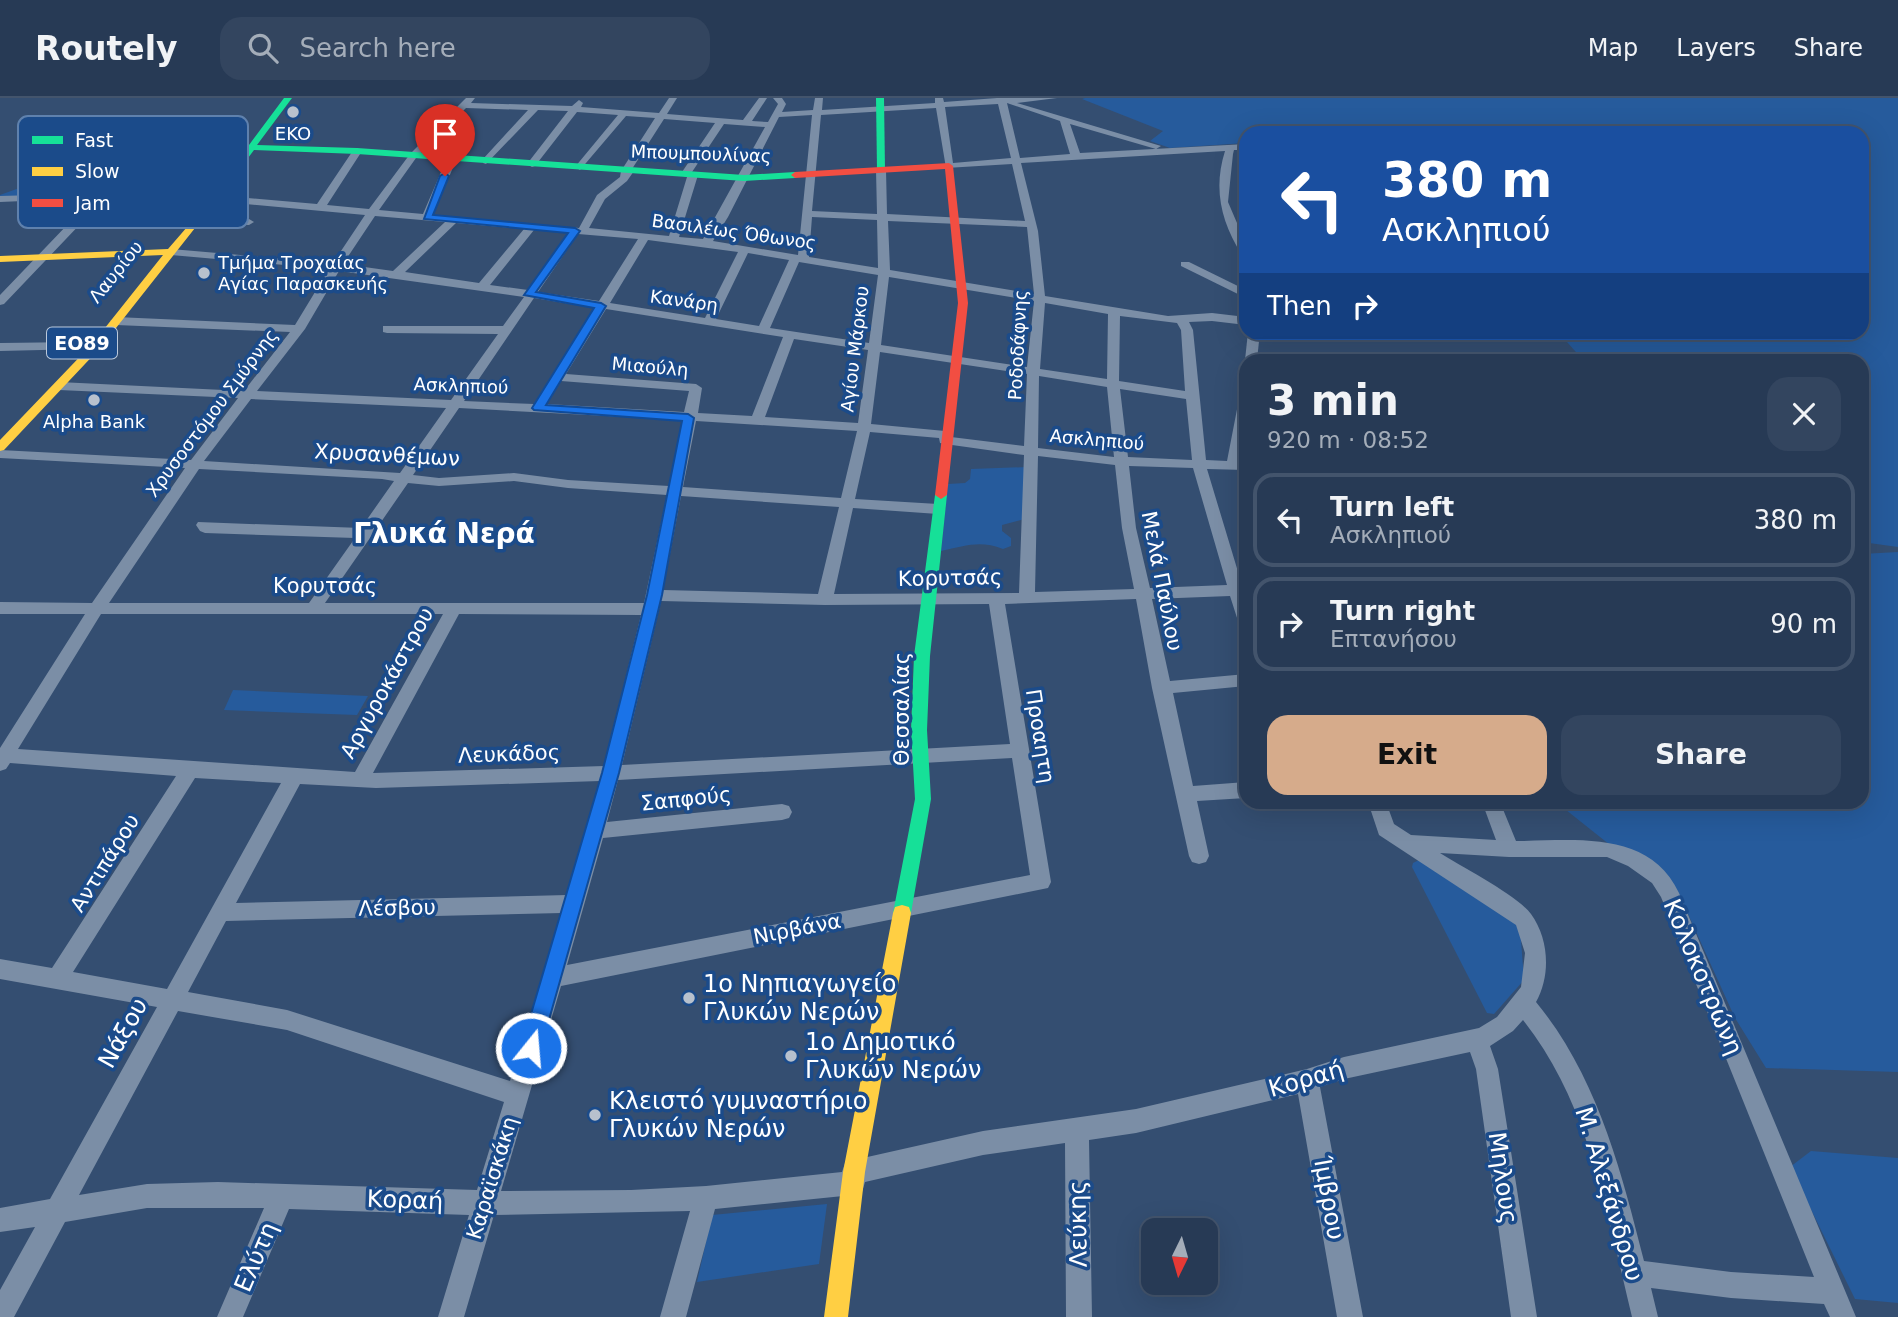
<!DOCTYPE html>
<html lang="en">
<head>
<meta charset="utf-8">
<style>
  :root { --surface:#273a55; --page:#33455f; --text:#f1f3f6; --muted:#a4adb9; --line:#43546c; --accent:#d6ab8b }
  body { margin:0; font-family:"DejaVu Sans",sans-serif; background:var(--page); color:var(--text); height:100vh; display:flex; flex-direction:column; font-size:26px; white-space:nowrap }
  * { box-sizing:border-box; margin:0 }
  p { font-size:23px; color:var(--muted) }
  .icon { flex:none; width:38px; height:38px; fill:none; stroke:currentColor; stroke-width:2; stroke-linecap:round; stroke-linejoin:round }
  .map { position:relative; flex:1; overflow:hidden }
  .sheet { position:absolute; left:1239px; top:256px; width:630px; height:455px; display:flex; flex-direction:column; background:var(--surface); border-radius:21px; box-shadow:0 7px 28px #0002,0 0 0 2px var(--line) }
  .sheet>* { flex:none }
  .hud { position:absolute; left:1239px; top:28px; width:630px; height:214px; border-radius:21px; box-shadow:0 7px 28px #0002,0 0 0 2px var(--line); background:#1a4fa0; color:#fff; overflow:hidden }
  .needle { width:46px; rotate:185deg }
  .fabs { position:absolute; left:1141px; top:1120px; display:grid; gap:14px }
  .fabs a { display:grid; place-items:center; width:77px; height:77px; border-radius:14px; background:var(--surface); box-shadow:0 7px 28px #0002,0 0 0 2px var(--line); font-size:35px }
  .pin { position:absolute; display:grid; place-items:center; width:60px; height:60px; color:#fff; margin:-72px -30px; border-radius:50% 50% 50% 0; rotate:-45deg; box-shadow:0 0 7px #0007 }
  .pin .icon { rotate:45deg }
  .me { position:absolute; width:77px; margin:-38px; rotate:17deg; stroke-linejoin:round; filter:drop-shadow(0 0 5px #0008) }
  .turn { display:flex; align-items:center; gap:24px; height:147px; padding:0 28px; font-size:32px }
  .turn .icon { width:91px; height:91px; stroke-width:2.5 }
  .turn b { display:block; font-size:49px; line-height:60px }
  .then { display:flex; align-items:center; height:66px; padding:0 28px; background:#0003; gap:14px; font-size:26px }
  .round { display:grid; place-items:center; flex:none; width:74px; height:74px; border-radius:21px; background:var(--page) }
  .head { display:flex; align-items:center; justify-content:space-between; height:119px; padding:0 28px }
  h1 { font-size:42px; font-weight:600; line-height:52px }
  .cta { display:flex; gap:14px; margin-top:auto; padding:14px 28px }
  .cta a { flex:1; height:80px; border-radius:21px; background:var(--accent); color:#111; font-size:28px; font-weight:600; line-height:80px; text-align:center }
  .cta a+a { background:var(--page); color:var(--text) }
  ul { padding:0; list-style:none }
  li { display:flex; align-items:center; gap:21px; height:94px; margin:0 14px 10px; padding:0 14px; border:4px solid var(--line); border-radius:21px }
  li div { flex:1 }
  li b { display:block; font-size:26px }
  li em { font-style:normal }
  header { display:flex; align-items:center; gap:42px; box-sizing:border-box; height:98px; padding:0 35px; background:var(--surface); border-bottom:2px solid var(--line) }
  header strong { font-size:33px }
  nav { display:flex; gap:38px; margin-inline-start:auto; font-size:24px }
  .search { width:490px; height:63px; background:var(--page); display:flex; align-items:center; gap:18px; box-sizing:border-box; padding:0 24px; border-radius:21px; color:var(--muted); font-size:26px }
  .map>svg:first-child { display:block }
  .green { fill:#265b9c }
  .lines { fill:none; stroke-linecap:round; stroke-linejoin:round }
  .street { fill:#7b8ea6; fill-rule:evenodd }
  .fast { fill:#16e098; fill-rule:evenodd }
  .slow { fill:#ffcf43; fill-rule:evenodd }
  .jam { fill:#f24e42; fill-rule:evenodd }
  .route { fill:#1a73e8; stroke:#114b97; stroke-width:2 }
  .poi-dot { fill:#b8c1cd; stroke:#1b4b8a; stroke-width:2.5 }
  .labels { text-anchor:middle; stroke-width:7; stroke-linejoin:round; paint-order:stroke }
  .far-poi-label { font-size:18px; fill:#fff; stroke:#1b4b8a }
  .far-street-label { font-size:18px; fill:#fff; stroke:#1b4b8a }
  .shield { fill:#1b4b8a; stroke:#bbc9dc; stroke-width:2 }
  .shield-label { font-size:19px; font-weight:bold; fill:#fff }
  .street-label { font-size:21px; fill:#fff; stroke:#1b4b8a }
  .near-street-label { font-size:24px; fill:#fff; stroke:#1b4b8a }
  .near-poi-label { font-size:24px; fill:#fff; stroke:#1b4b8a; text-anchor:start }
  .district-label { font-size:28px; font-weight:bold; fill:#fff; stroke:#1b4b8a }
  .key { fill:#1b4b8a; stroke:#5f81ad; stroke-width:2 }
  .key-label { font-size:19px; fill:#fff }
</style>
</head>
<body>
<header>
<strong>Routely</strong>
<div class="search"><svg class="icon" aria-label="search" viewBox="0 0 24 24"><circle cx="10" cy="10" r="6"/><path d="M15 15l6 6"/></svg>Search here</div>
<nav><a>Map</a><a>Layers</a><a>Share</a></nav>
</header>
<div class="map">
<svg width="1898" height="1219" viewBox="0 0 1898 1219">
  <rect width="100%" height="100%" fill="#344e71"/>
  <g class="green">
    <polygon points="1085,0 1898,0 1898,449 1862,444 1862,262 1583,262 1559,235 1862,234 1862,35 1246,35 1246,45 1170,50 1150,43 1163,33 1082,1"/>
    <polygon points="246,21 190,94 0,101 0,97 207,22"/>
    <path d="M1027,369L1025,421L1002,427V433L1011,440V448L1003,451C980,442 965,448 941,453L948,386L965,385L970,381L971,371Z"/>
    <polygon points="1898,454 1898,974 1766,970 1735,920 1683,805 1556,704 1862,704 1862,456"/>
    <polygon points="233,592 368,598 357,617 224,612"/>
    <polygon points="1421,761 1520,829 1524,882 1494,916 1487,915 1412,769 1413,765"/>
    <polygon points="1811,1053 1898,1060 1898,1205 1855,1201 1790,1069"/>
    <polygon points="827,1106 819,1166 697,1184 712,1117"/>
  </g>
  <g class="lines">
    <g class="street">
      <path d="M466,0H475L471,5L572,8L579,2L583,5L581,9L659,15L669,0H677L667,16L743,22L759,0H767L752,23L768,24L778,6L773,0H782L786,6L782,14L813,12L815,0H823L822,12L935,5V0H943L944,4L997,0H1057L1017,5L1161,48L1156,51L1070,26L1080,55L1246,46V52H1234L1233,56L1228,104L1246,146V158L1242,157C1221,124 1213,91 1225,53L1021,65L1038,133L1045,198L1168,218L1212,215L1246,219V227L1212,223L1189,224L1193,232L1206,362L1227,363L1239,301L1246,297V335L1241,364H1246V372L1207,371L1242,487H1246V524L1238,523L1230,498L1152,501L1170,583L1246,576V588L1173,595L1193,688L1246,684V700L1197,703L1209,758L1206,764L1199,766L1192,764L1189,758L1152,590L1136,501L1005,506L1051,784L1048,790L561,888L501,1093L631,1092L706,1088L842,1074L845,1065L854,1062L983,1033L1136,1011L1307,971L1344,959L1479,930L1497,919L1521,889L1525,855L1516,827L1379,737L1368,704H1386L1394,726L1411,737L1496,742L1482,704H1500L1516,743C1574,743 1649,731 1679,795L1856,1219H1830L1824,1206L1731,1200L1651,1190L1658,1219H1632C1607,1117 1590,1006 1523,922L1513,933L1490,948L1498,971L1537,1219H1511L1476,971L1470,954L1344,981L1320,989L1363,1219H1337L1298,996L1136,1035L1089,1042L1092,1219H1066L1065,1045L983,1057L865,1084L862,1094L853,1097L715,1111L686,1219H660L690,1113L494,1117L464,1219H438L469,1117L289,1111L243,1219H217L264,1110H147L65,1124L14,1219H0V1192L35,1129L0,1134V1110L50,1101L157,909L0,881V861L52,870L176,678L10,665L6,671L0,673V650L85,516H0V504L92,505L185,370L0,360V352L191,362L238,300L59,292L53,288L59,284L244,293L290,234L116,227L110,223L116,219L295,227L329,171L171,157L166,154L171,151L333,165L365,117L214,103L209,100L214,97L317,106L354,51L357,50L362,53L327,107L369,111L410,56ZM1007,5L1060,23L1070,56L1020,60ZM998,6L1011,60L953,65L945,9ZM466,10L528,12L483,61V65L486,66L538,12L568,13L527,66L532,69L535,68L577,14L618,17L575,69L580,72L626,18L655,20L621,73L620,79L597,97L579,130L433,117L457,60L452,57L447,60L423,116L379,112L416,60ZM936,10L946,70L1012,66L1025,123L887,116L886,72L881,69L876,72L877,116L812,113L821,17ZM812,17L798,157L713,143L728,119L779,19ZM664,21L715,25L680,77L687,79L669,138L589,130L605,101L627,83L634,73L632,71ZM724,26L765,29L703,141L679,139L698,77L692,74ZM375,118L445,124L393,173L343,166ZM812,119L877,122L878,170L809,159ZM888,123L1027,129L1034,196L890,172ZM456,125L524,131L479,185L405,174ZM534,132L568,135L528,192L490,187ZM578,136L638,141L599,203L538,194ZM648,142L738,154L705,220L610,205ZM748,155L789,162L759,228L716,221ZM799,164L878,177L869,245L770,230ZM339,173L524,199L503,228H383V234L387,235L498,236L451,302L257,293L305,231ZM889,179L1034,203L1027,269L881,247ZM534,200L595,210L534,306L464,303ZM1045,205L1108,216L1107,281L1040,271ZM606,211L783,239L752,318L698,315L702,290L696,286L566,276ZM1120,218L1177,225L1181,232L1185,293L1119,283ZM794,241L868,252L858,325L765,319ZM880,254L1027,276L1024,348L951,339L950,334L945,333L871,326ZM1039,278L1107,289L1114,359L1038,350ZM561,283L689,293L684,314L547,306ZM1120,291L1186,301L1192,362L1128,359ZM251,301L446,310L400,375L204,363ZM459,310L683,322L669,388L568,382L514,375L439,380L413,377ZM696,323L857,333L841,400L683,389ZM870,334L939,340L940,345L945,346L1024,357L1019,495L834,496L853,410L938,416L945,411L938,406L855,401ZM1038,358L1115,367L1122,430L1134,491L1035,494ZM1129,368L1193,370L1227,487L1150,490L1136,430ZM199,371L382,381L394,383L361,430L198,424L196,427L200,433L205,435L355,440L309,505H109ZM514,383L568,390L667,397L644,505H325L408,385L439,388ZM681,398L839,409L818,496L663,492ZM661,503L825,507L989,506L1010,646L622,667ZM101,516H443L355,674L18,651ZM459,516L641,517L604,668L373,675ZM1012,660L1030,777L567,867L603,740L782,722L789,720L792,714L789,708L782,706L607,724L618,682ZM195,680L281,685L167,891L73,874ZM600,683L567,797L236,805L300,686L376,690ZM1440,755L1509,759H1607L1628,768L1652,785L1661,799L1814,1179L1731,1174L1644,1163C1621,1072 1597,978 1536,904C1551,877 1549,841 1531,816C1517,797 1462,769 1440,755ZM562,815L510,983L287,912L188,894L226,823ZM178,913L287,932L504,1004L477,1092L218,1084L147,1086L79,1097Z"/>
      <polygon points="106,95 106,99 4,206 0,207 0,197 93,100 0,104 0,98"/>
      <polygon points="197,119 249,121 254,124 249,127 193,124 193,120"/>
      <polygon points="1181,164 1189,164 1246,192 1246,200 1181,168"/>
      <polygon points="1248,234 1260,234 1257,262 1245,262"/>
      <polygon points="79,244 83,245 83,251 0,253 0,245"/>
    </g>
    <g class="fast">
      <polygon points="284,0 292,0 257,47 357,50 744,77 795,74 799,77 795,80 744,83 357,56 254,52 210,111 204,111 204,107 245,52 235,51 235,47 249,47"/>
      <polygon points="876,0 884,0 885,72 881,75 877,72"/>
      <polygon points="941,393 947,397 930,558 927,632 931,701 911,815 909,821 902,823 895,821 893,815 915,701 911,632 914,558 935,397"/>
    </g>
    <g class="slow">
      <polygon points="207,106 210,107 210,111 101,249 4,352 0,353 0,342 93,245 163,157 0,164 0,158 168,151"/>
      <polygon points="902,807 909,809 911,815 865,1074 848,1219 824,1219 843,1074 893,815 895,809"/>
    </g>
    <polygon class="jam" points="949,65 953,68 968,205 947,397 941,401 935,397 958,205 945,71 795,80 791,77 795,74"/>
  </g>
  <polygon class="route" points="445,75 449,78 433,117 575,130 580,133 536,194 601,205 606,208 546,307 688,316 694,320 662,497 619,675 541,950 538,957 531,960 524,957 521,950 602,675 647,497 682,323 534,312 532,310 594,210 524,197 568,135 424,121 440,78"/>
  <g class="poi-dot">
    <circle cx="293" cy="14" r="7"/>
    <circle cx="204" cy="175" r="7"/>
    <circle cx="94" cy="302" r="7"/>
    <circle cx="689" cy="900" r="7"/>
    <circle cx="791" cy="958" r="7"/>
    <circle cx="595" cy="1017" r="7"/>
  </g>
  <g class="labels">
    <g class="far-poi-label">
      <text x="293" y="42">EKO</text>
      <text x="218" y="171" text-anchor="start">Τμήμα Τροχαίας<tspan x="218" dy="21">Αγίας Παρασκευής</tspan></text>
      <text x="94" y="330">Alpha Bank</text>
    </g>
    <g class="far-street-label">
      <text transform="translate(701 56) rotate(2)" y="6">Μπουμπουλίνας</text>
      <text transform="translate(734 134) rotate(8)" y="6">Βασιλέως Όθωνος</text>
      <text transform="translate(116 174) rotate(-51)" y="6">Λαυρίου</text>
      <text transform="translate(684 203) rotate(8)" y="6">Κανάρη</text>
      <text transform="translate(1018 247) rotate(-87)" y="6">Ροδοδάφνης</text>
      <text transform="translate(855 251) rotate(-83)" y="6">Αγίου Μάρκου</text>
      <text transform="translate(650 269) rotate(5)" y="6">Μιαούλη</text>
      <text transform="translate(461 288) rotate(2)" y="6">Ασκληπιού</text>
      <text transform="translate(212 315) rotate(-53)" y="6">Χρυσοστόμου Σμύρνης</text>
      <text transform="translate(1097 342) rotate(5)" y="6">Ασκληπιού</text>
    </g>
    <rect class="shield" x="47" y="229.5" width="70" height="31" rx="5"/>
    <g class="shield-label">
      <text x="82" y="252">ΕΟ89</text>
    </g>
    <g class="street-label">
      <text transform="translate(387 357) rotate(3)" y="7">Χρυσανθέμων</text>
      <text transform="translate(950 480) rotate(-1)" y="7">Κορυτσάς</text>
      <text transform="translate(1162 483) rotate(79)" y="7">Μελά Παύλου</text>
      <text x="325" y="495">Κορυτσάς</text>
      <text transform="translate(387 585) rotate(-61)" y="7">Αργυροκάστρου</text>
      <text transform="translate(902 611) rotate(-90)" y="7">Θεσσαλίας</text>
      <text transform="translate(1040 638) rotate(81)" y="7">Προαητη</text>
      <text transform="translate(509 656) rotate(-2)" y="7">Λευκάδος</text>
      <text transform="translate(686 701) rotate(-6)" y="7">Σαπφούς</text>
      <text transform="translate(105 765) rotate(-58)" y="7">Αντιπάρου</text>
      <text transform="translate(397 810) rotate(-1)" y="7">Λέσβου</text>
      <text transform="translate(797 831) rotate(-11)" y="7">Νιρβάνα</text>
      <text transform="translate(492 1080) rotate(-73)" y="7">Καραϊσκάκη</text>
    </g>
    <g class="near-street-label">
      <text transform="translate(1703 879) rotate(67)" y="8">Κολοκοτρώνη</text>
      <text transform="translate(123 935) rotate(-61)" y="8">Νάξου</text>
      <text transform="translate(1306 981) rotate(-16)" y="8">Κοραή</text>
      <text transform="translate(1503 1080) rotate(82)" y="8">Μηλους</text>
      <text transform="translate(1609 1096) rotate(73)" y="8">Μ. Αλεξάνδρου</text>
      <text transform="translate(1329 1100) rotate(80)" y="8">Ίμβρου</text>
      <text transform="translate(405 1102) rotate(2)" y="8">Κοραή</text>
      <text transform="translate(1078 1126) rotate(-91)" y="8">Λεύκης</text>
      <text transform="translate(256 1159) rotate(-67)" y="8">Ελύτη</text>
    </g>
    <g class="near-poi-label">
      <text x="703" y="894">1ο Νηπιαγωγείο<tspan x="703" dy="28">Γλυκών Νερών</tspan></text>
      <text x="805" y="952">1ο Δημοτικό<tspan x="805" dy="28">Γλυκών Νερών</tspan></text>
      <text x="609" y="1011">Κλειστό γυμναστήριο<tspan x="609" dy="28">Γλυκών Νερών</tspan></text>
    </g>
    <g class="district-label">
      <text x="444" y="445">Γλυκά Νερά</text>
    </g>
  </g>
  <rect x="18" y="18" width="230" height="112" rx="10" class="key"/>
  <rect x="32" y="38" width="31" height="8" fill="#16e098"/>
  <rect x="32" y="69" width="31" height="9" fill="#ffcf43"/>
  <rect x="32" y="101" width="31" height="8" fill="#f24e42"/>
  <g class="key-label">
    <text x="75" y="49">Fast</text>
    <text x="75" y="80">Slow</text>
    <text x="75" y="112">Jam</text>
  </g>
</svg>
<div class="fabs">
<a><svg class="needle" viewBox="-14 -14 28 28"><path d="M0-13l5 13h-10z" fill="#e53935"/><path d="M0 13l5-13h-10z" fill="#a4adb9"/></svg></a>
</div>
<div class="pin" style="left:445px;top:78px;background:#d93025"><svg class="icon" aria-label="arrive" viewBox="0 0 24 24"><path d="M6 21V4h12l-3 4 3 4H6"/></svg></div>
<svg class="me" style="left:531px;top:950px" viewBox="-20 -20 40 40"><circle r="17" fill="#1a73e8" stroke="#fff" stroke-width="3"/><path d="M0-11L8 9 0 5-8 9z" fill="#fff"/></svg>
<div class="hud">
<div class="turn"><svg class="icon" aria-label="left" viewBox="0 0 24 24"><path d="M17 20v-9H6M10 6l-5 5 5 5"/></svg><div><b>380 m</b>Ασκληπιού</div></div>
<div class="then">Then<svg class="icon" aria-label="right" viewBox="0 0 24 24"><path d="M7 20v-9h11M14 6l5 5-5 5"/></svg></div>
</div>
<section class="sheet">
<div class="head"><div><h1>3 min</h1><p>920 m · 08:52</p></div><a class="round"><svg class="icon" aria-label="close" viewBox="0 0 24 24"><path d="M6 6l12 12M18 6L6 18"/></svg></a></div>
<ul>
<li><svg class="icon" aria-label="left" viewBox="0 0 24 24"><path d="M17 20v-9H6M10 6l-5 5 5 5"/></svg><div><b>Turn left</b><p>Ασκληπιού</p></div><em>380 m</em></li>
<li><svg class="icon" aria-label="right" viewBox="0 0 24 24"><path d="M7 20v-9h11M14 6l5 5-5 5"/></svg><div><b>Turn right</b><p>Επτανήσου</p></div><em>90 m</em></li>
</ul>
<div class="cta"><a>Exit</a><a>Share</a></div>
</section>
</div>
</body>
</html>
